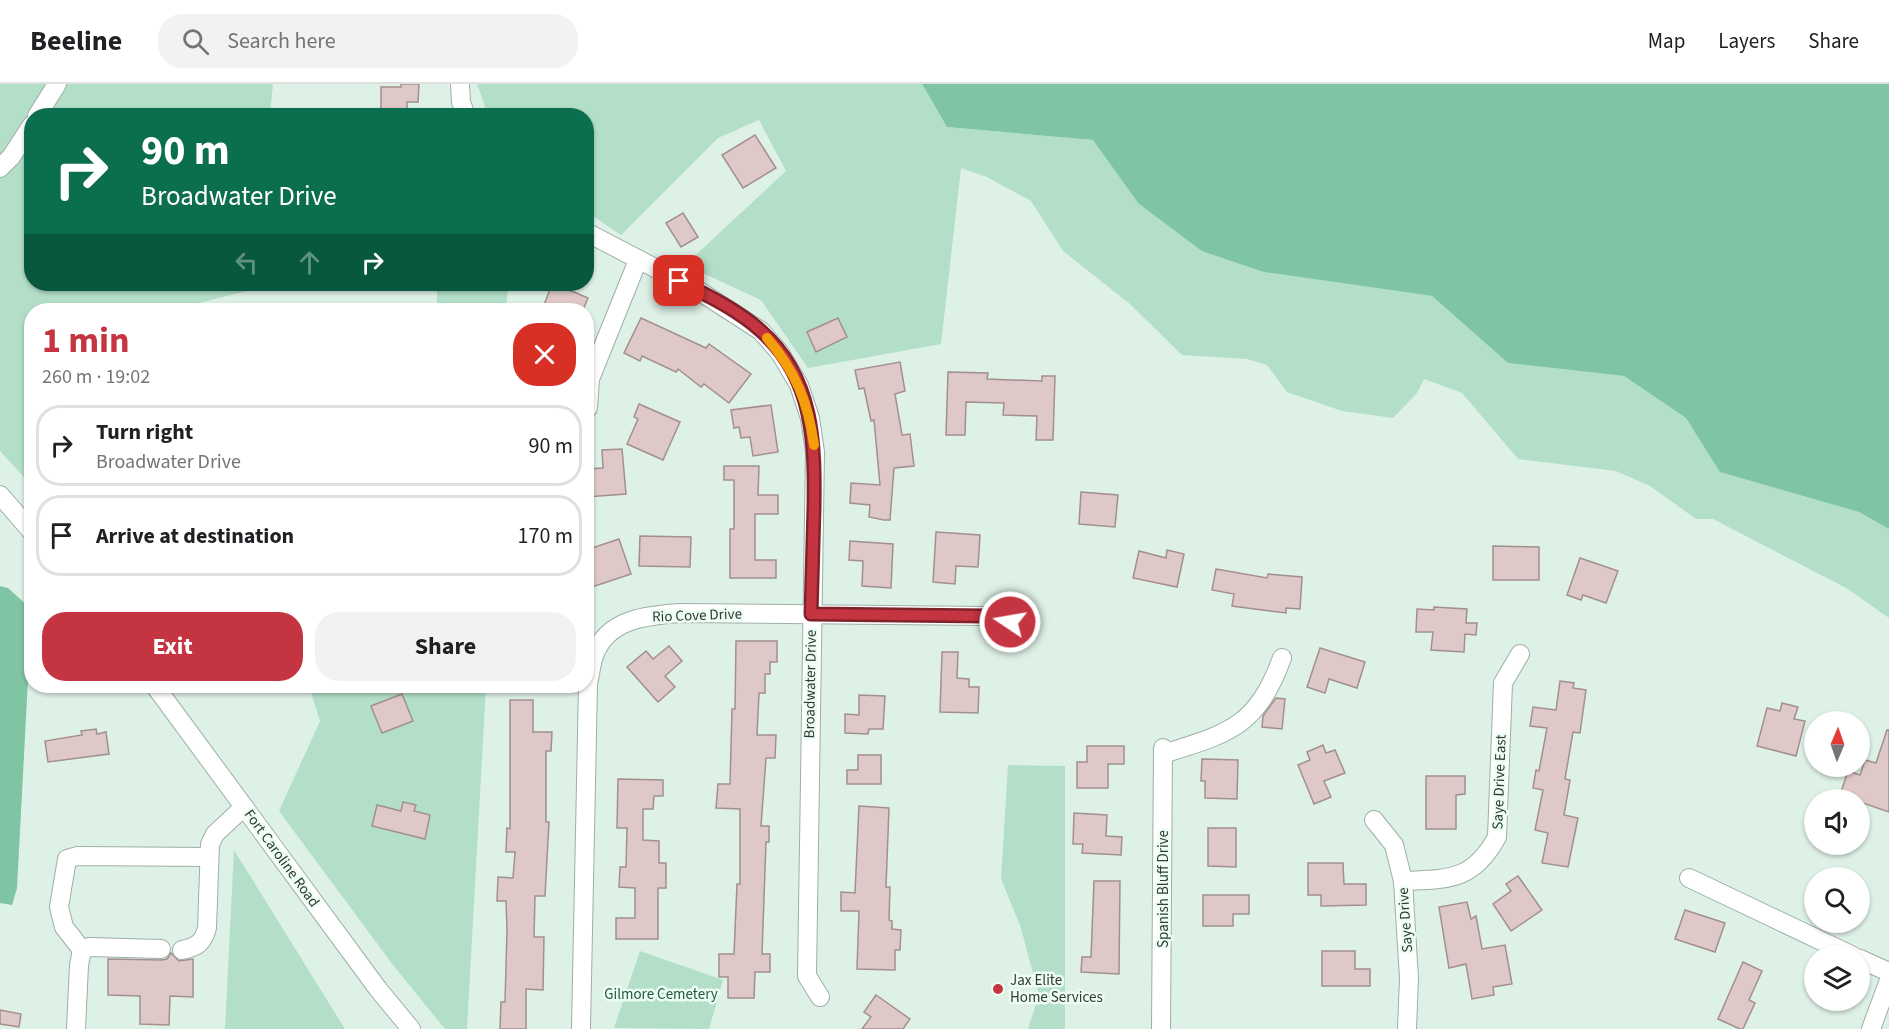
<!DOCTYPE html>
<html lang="en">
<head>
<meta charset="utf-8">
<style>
  :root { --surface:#fff; --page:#f2f2f2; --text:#202124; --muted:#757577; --line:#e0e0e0; --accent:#c53541 }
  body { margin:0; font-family:"Source Sans 3",sans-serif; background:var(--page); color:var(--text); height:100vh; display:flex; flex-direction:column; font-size:22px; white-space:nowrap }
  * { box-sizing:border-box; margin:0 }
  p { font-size:20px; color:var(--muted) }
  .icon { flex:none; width:33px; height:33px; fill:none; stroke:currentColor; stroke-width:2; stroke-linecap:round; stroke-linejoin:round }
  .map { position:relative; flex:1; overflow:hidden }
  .details { position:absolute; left:24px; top:219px; width:570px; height:390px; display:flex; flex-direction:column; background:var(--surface); border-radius:24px; box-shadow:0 2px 4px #0004 }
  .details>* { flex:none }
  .banner { position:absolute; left:24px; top:24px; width:570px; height:183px; border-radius:24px; box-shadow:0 2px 4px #0004; background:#0b6e4f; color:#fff; overflow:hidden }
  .needle { width:39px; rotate:2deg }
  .buttons { position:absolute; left:1804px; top:627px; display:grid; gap:12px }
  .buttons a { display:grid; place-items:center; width:66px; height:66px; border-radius:50%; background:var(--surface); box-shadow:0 2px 4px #0004; font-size:30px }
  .pin { position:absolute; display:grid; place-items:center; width:51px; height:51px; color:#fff; margin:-26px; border-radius:12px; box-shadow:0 3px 9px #0006 }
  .me { position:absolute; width:66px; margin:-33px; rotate:282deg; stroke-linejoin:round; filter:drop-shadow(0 0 4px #0008) }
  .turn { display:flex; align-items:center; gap:21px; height:126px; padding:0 18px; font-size:27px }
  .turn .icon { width:78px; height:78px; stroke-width:2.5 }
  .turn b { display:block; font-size:42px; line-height:51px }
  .lanes { display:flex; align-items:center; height:57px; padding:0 18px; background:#0003; justify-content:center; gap:30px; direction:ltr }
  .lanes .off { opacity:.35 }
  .round { display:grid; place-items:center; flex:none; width:63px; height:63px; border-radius:24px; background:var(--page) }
  .head { display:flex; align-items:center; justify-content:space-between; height:102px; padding:0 18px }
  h1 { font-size:36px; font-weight:700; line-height:45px; color:var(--accent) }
  .action { display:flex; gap:12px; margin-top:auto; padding:12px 18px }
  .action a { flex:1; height:69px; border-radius:24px; background:var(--accent); color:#fff; font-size:24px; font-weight:700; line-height:69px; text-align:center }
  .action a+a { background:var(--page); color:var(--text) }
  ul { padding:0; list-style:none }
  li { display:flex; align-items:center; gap:18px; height:81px; margin:0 12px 9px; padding:0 6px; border:3px solid var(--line); border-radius:24px }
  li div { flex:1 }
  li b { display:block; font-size:22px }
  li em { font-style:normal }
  header { display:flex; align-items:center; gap:36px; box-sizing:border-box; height:84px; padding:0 30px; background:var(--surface); border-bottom:2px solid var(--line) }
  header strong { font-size:28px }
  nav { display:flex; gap:33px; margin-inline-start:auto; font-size:21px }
  .search { width:420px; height:54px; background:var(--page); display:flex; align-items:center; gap:15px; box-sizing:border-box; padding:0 21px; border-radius:24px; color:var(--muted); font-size:22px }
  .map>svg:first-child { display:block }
  .green { fill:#b3dec8 }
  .water { fill:#7fc5a3 }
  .building { fill:#dfc9c8; stroke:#a38f8e; stroke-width:1.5 }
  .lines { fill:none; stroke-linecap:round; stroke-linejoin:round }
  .minor-casing { stroke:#9dafa6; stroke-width:20 }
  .minor { stroke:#fff; stroke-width:18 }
  .route-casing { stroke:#80222a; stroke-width:15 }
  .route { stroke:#c53541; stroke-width:10 }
  .slow { stroke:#f59e0b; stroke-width:10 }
  .poi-dot { fill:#c53541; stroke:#ecfef4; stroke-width:2 }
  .labels { text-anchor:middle; stroke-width:5; stroke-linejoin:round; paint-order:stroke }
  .street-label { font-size:15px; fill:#323a36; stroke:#ecfef4 }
  .poi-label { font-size:15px; fill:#323a36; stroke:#ecfef4; text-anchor:start }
  .park-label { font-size:15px; fill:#235841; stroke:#ecfef4 }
</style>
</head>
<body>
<header>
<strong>Beeline</strong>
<div class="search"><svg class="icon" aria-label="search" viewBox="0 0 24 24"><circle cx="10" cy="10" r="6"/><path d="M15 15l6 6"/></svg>Search here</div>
<nav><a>Map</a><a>Layers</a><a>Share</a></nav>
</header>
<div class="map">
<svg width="1889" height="945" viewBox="0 0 1889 945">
  <rect width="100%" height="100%" fill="#def1e7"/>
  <g class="green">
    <polygon points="0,0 273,0 270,31 32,32 32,200 248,200 246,207 172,226 32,226 31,401 0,367"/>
    <polygon points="477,0 922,0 947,43 1093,56 1138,119 1264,188 1432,212 1508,279 1624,292 1686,334 1721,388 1859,428 1889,445 1889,534 1848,505 1713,435 1696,435 1650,402 1616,387 1518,375 1462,309 1424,295 1417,309 1393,334 1342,327 1287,308 1267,281 1247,275 1182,271 1130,220 1063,167 1031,117 987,93 961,84 941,260 808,284 761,216 685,181 786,87 759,36 718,54 621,151 587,128 586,32 488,31"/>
    <polygon points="437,200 508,200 506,226 437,226"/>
    <polygon points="309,602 486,602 467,945 445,945 393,881 279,727 320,637"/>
    <polygon points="1008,681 1065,682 1065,945 1028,945 1039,911 1020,841 1001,795"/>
    <polygon points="234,766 345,945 225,945"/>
    <polygon points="640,867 723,896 709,945 614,944"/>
  </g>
  <g class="water">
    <polygon points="922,0 1889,0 1889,445 1859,428 1720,388 1686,334 1624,292 1508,279 1432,212 1264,188 1202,167 1138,119 1093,56 947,43"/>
    <polygon points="0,502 8,504 29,523 31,539 17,804 12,821 0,819"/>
  </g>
  <g class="building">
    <polygon points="401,0 419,0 418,18 407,18 407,32 381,32 381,3 401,3"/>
    <polygon points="755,51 776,84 743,104 722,71"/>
    <polygon points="683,129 698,153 681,163 666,139"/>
    <polygon points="552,200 572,200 569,206 588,214 583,226 542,226"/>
    <polygon points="641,234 706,264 709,260 751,290 729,319 704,300 701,303 678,285 676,288 642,272 640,277 624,269"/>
    <polygon points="838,234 847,253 816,268 807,248"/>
    <polygon points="900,278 905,307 895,310 902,351 910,350 914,382 894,384 890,436 884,436 869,433 870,421 850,419 851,399 880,401 874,336 871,337 864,304 859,305 855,286"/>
    <polygon points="948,288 988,289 987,295 1042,297 1042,292 1055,292 1053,356 1036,356 1037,332 1003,331 1004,319 966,318 965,351 946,351"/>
    <polygon points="639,320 680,338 663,376 627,360 638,335 634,333"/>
    <polygon points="771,321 778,368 753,372 750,353 741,354 739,343 734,344 731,326"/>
    <polygon points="622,365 626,410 586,413 586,385 603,384 602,366"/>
    <polygon points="724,382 759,382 758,411 778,411 778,430 755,430 755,476 776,476 776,494 730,494 730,445 734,445 734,396 724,396"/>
    <polygon points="1081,408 1118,411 1115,443 1079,440"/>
    <polygon points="936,448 980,451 978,483 956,482 955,500 933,498"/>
    <polygon points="640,452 691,453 690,483 639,482"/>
    <polygon points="619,455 631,490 586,505 586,466"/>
    <polygon points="850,457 893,460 891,504 862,502 863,477 849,476"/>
    <polygon points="1493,462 1539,463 1539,496 1493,496"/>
    <polygon points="1167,466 1184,470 1177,503 1133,494 1139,467 1166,474"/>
    <polygon points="1580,474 1618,487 1606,519 1583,511 1581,516 1567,511"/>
    <polygon points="1216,485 1267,494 1268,490 1302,493 1300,525 1286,524 1286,529 1232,522 1234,510 1212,506"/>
    <polygon points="1434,523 1467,525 1466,539 1477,539 1476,551 1465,550 1464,568 1431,566 1433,548 1416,548 1417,525 1434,526"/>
    <polygon points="736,557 777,557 777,578 770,578 770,590 765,590 765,609 759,609 757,651 776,651 775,674 766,674 761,742 769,742 769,758 766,758 762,870 770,870 770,888 755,888 754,914 728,914 728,893 719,893 719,870 734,870 737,800 740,800 740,725 716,724 718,700 730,700 732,625 735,625"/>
    <polygon points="669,562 682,577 665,592 675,603 658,618 627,583 646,567 653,575"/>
    <polygon points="1320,564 1365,578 1357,604 1329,595 1325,609 1307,603"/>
    <polygon points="942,568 958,568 957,594 969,595 969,603 979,603 978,629 940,628"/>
    <polygon points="1560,597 1574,599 1573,604 1586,606 1580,649 1573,648 1565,695 1570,696 1564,731 1578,734 1568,783 1542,779 1548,749 1535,746 1543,706 1533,704 1536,686 1539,687 1547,644 1530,642 1533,623 1556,626"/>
    <polygon points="402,610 413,637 382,649 371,622"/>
    <polygon points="859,611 885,612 883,645 869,645 868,650 845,649 845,630 859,631"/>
    <polygon points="1276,614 1285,615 1282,645 1262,643 1263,632"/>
    <polygon points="510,616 533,616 533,648 552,648 551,667 546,667 546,738 549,738 545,812 535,812 534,853 544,853 543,906 526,905 526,945 500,945 501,918 505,918 507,846 506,817 497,817 498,793 513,794 515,768 506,768 507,744 510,745"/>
    <polygon points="1782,619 1798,623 1794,635 1805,637 1796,672 1757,662 1767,624 1780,627"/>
    <polygon points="96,645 97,650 106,648 109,670 48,678 45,657 82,651 81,647"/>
    <polygon points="1887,646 1889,646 1889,728 1860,718 1860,716 1840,711 1848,687 1860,691 1865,676 1876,679"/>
    <polygon points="1323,661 1326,669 1335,666 1345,689 1324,697 1331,713 1314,720 1298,681 1310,676 1307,668"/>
    <polygon points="1087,662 1124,662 1124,680 1108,680 1108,704 1077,704 1077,678 1087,678"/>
    <polygon points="858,671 881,671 881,700 847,700 847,686 858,686"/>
    <polygon points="1202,675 1238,676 1237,715 1205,714 1205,697 1201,697"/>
    <polygon points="1426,692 1465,692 1465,710 1456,711 1456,745 1426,745"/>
    <polygon points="618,695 663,696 663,712 654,712 653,725 643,725 643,756 659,757 659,779 666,779 666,804 658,804 658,855 616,855 616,834 635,834 635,804 619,803 620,783 626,783 627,744 617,744"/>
    <polygon points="403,718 416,721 414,727 430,731 425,755 372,742 377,721 401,727"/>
    <polygon points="859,722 889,724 886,803 890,803 889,836 892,837 892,845 901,846 900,866 895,866 895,886 857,885 859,827 841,827 841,808 855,809"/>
    <polygon points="1074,729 1107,731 1106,752 1122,753 1121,771 1082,769 1083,760 1073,760"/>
    <polygon points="1208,744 1236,744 1236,783 1208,782"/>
    <polygon points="1308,779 1343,779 1344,800 1366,800 1366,821 1321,822 1321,811 1308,811"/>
    <polygon points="1518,792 1542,826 1511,847 1493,820 1511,807 1506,800"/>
    <polygon points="1094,797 1120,797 1119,890 1081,888 1082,873 1091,873"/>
    <polygon points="1203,811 1249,811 1249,830 1233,830 1233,842 1203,842"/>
    <polygon points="1467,818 1471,835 1476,832 1482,865 1505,861 1512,900 1493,903 1494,911 1472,915 1466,880 1449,884 1439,823"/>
    <polygon points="1685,826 1725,839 1715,868 1675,855"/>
    <polygon points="1322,867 1355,867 1355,885 1370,885 1370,902 1322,902"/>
    <polygon points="171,869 179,877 193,875 193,913 170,912 169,941 140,940 140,912 108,911 108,875 161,876 167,875"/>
    <polygon points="1743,878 1762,887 1749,916 1755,919 1743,945 1740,945 1718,935"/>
    <polygon points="876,911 910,935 903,945 862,945 871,933 864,928"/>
    <polygon points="0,926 21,930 19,943 0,940"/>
  </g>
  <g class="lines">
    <defs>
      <g id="minor">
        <polyline points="460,0 461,18 466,32"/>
        <polyline points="37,32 57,0"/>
        <polyline points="0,84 11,73 32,41"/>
        <polyline points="586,148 699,207 761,247 780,269 799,301 810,334 815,368 807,892 820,913"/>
        <polyline points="588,324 590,295 638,176"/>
        <polyline points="0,411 32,448"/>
        <polyline points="155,602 378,905 411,945"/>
        <path d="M1163,670C1229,649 1256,644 1282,574"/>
        <polyline points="1374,736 1394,761 1403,797 1409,894 1407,945"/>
        <polyline points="1689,794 1853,872"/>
        <path d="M1403,797C1449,795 1473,797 1497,753L1503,599L1520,570"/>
        <polyline points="82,866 64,843 59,823 67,775 77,772 209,773"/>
        <path d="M182,866C197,863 203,859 207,844L210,760L215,750L244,723"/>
        <polyline points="1860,875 1889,888"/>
        <polyline points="76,945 79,881 82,866 89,863 161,865"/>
        <path d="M581,945L588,600C590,591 591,581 594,572C607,534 649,531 682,529L986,532L1010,538"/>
        <polyline points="1161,945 1163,664"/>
        <polyline points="1871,945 1889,896"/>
      </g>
    </defs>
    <use href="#minor" class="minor-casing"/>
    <use href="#minor" class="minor"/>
  </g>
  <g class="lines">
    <defs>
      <path id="route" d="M679,197C707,211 738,226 761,247C814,294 815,359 814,424C813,459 812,494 811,530L986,532L1010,538"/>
    </defs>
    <use href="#route" class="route-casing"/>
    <use href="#route" class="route"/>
    <path class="slow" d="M767,254C796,288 808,318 814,361"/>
  </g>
  <circle class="poi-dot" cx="998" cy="905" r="6"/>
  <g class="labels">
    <g class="street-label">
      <text transform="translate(697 531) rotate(-2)" y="5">Rio Cove Drive</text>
      <text transform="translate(810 600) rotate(-89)" y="5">Broadwater Drive</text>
      <text transform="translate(1499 698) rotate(-88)" y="5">Saye Drive East</text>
      <text transform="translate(282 774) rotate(54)" y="5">Fort Caroline Road</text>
      <text transform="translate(1163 805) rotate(-90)" y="5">Spanish Bluff Drive</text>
      <text transform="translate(1405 836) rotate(-94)" y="5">Saye Drive</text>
    </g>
    <g class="poi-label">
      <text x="1010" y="901">Jax Elite<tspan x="1010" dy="17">Home Services</tspan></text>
    </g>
    <g class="park-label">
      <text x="661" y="915">Gilmore Cemetery</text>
    </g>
  </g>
</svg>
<div class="buttons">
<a><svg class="needle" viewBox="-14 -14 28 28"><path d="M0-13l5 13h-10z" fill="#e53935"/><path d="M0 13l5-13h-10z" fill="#757577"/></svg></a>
<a><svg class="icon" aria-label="sound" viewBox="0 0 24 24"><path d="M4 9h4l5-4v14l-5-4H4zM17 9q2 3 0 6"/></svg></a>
<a><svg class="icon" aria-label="search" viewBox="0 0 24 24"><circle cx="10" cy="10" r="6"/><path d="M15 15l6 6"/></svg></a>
<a><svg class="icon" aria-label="layers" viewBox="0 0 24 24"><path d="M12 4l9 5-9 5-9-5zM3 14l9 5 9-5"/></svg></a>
</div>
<div class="pin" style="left:679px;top:197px;background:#d93025"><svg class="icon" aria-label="arrive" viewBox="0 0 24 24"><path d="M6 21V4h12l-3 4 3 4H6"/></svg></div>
<svg class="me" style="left:1010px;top:538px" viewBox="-20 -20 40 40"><circle r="17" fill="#c53541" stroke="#fff" stroke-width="3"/><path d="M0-11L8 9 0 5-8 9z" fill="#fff"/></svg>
<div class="banner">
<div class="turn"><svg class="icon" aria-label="right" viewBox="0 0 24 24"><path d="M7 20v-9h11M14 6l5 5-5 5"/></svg><div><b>90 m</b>Broadwater Drive</div></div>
<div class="lanes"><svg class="icon off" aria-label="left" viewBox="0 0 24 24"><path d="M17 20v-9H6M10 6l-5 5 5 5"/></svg><svg class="icon off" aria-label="ahead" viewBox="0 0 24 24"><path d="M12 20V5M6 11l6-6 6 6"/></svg><svg class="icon" aria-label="right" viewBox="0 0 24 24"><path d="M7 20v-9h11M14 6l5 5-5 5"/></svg></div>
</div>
<section class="details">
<div class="head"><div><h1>1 min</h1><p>260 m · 19:02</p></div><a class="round" style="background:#d93025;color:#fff"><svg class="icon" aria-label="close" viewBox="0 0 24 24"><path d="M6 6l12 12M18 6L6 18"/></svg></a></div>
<ul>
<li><svg class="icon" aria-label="right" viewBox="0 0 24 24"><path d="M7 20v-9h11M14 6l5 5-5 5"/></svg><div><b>Turn right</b><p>Broadwater Drive</p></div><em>90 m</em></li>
<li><svg class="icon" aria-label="arrive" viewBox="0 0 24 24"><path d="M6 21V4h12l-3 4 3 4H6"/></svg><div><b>Arrive at destination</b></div><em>170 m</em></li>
</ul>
<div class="action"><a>Exit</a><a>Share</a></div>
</section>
</div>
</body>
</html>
